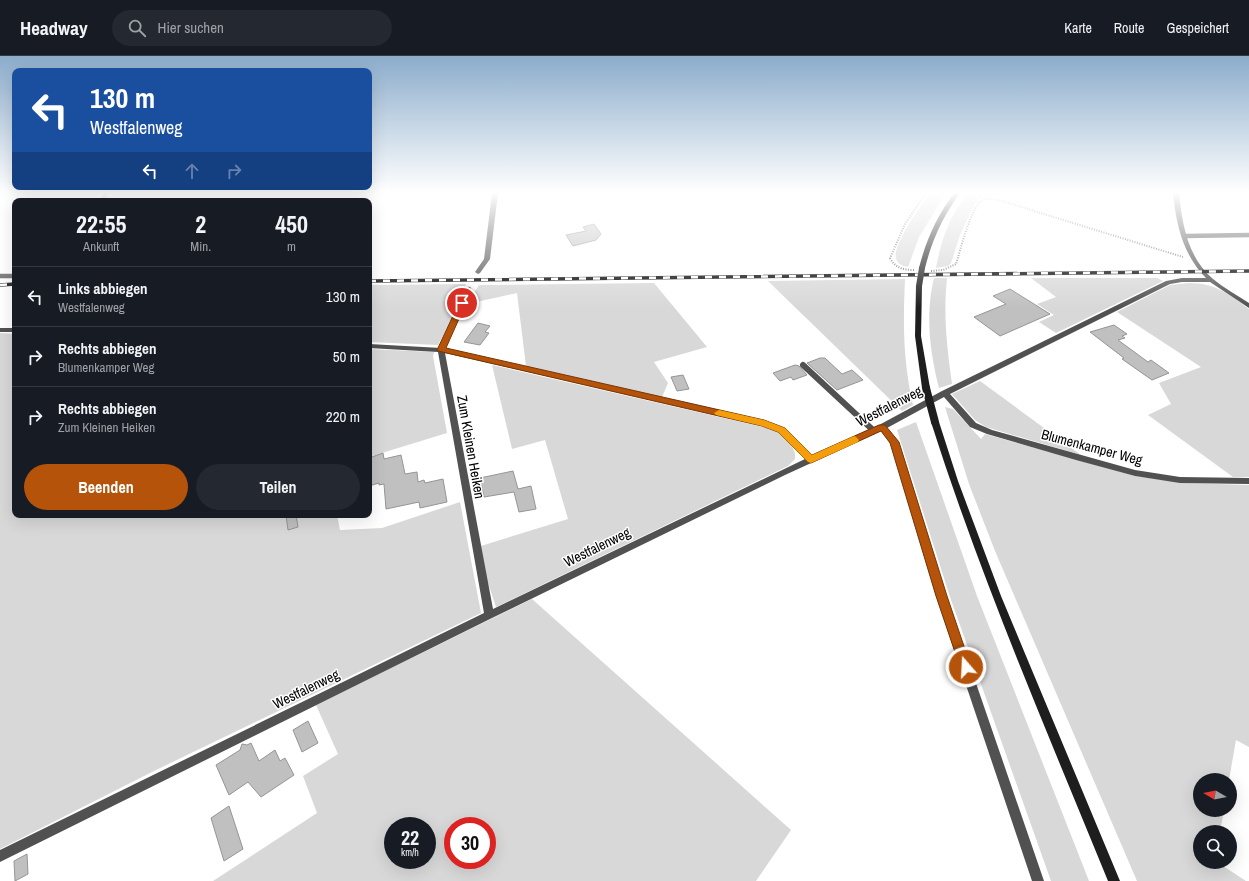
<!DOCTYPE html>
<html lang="de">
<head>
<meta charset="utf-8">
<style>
  :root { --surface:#171b24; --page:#242831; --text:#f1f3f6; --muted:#9ea1a6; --line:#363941; --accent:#b45309 }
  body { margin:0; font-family:"Archivo Narrow",sans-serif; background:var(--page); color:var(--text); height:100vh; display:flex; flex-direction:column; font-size:15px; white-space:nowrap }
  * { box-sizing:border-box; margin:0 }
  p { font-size:13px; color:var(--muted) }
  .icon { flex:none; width:22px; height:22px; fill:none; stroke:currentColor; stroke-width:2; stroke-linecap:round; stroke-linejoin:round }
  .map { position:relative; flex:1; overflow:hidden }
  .sheet { position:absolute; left:12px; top:142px; width:360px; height:320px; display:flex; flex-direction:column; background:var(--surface); border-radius:8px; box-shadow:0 4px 16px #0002 }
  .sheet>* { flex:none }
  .hud { position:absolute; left:12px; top:12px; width:360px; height:122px; border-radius:8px; box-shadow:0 4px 16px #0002; background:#1a4fa0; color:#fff; overflow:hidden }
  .needle { width:26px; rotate:279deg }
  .fabs { position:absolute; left:1193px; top:717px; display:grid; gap:8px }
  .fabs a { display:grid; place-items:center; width:44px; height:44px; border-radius:50%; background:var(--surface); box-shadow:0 4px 16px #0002; font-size:20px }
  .speed { position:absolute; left:384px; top:761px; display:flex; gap:8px; font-size:20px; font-weight:700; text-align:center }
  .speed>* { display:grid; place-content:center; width:52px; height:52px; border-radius:50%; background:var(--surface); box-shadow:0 4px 16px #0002; line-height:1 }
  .speed small { font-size:10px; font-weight:400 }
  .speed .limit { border:6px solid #d22; background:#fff; color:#111 }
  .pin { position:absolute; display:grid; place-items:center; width:34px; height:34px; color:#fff; margin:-17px; border:2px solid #fff; border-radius:50%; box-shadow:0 1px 4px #0007 }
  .me { position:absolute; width:44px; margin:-22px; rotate:341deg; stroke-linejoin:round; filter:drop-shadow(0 0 3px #0008) }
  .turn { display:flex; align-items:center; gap:14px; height:84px; padding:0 12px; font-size:18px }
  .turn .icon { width:52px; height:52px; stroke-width:2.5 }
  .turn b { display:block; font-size:28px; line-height:34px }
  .lanes { display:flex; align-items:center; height:38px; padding:0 12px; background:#0003; justify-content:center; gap:20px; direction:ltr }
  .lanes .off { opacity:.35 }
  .eta { display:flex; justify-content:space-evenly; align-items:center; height:68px; text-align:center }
  .eta b { font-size:24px; font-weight:700; line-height:28px }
  .cta { display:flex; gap:8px; margin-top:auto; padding:8px 12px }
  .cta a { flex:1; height:46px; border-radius:24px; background:var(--accent); color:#fff; font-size:16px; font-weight:700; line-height:46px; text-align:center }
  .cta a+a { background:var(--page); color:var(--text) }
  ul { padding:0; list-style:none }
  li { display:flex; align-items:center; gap:12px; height:60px; padding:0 12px; border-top:1px solid var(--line) }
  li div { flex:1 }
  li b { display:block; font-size:15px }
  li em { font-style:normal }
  header { display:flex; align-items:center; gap:24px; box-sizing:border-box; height:56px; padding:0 20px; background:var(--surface); border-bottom:1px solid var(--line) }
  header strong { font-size:19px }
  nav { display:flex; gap:22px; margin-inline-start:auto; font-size:14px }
  .search { width:280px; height:36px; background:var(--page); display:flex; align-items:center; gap:10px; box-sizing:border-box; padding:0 14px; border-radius:22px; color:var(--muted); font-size:15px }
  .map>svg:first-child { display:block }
  .green { fill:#d8d8d8; fill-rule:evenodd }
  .building { fill:#c0c0c0; stroke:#959595 }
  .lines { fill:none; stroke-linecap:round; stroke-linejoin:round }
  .path { stroke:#737373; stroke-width:2; stroke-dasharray:1 1.5; stroke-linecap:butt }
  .lane-far1 { stroke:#515151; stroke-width:4.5 }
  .lane { stroke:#515151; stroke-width:6 }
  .street { fill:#515151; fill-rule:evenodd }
  .secondary { fill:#1e1e1e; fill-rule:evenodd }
  .rail-casing { stroke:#000; stroke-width:3.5 }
  .rail { stroke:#fff; stroke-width:2.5; stroke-dasharray:7; stroke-linecap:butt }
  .secondary-bridge-far1 { stroke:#1e1e1e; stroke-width:6 }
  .secondary-bridge { stroke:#1e1e1e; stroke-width:8 }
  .route { fill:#b45309; stroke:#753606 }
  .slow { fill:#f59e0b }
  .labels { text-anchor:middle; stroke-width:3; stroke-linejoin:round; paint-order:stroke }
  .street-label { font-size:14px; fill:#000; stroke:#fff }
</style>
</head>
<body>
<header>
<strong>Headway</strong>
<div class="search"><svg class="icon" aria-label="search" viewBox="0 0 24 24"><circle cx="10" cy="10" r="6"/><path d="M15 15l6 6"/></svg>Hier suchen</div>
<nav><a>Karte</a><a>Route</a><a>Gespeichert</a></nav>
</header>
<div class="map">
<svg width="1249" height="825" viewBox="0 0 1249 825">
  <rect width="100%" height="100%" fill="#fff"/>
  <g class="green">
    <path d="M930,137H946L919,181L908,211C903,210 897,208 896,202C892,190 922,148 930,137Z"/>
    <path d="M968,137H987L975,147L960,179L951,207L948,210L936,212C941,184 950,159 968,137Z"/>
    <path d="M934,222H947C943,258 947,292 952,328L939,332C930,296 925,259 934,222Z"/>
    <polygon points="1031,222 1157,222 1163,225 1056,277 1039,266 1054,259 1037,248 1056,241"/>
    <path d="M905,223C903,268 903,304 913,349L902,355L768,225Z"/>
    <polygon points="654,227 707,291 654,306 668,327 662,341 526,310 517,237 467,248 479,229"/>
    <path d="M1189,227C1216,227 1228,238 1249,253V421H1233L1148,359L1171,348L1159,327L1201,311L1117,256L1170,229Z"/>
    <polygon points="466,228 460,247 438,289 369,286 369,229"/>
    <polygon points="0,277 15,278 15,459 337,459 340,474 382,472 460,446 481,557 154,715 0,793"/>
    <polygon points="369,293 434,296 433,300 447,377 369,401"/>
    <path d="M492,309L776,374C784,382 797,391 795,403L788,410L496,551L486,521L481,490L568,463L545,384L512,393Z"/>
    <polygon points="980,325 1081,399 986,371 975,364 952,338"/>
    <polygon points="945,351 953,353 981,383 985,378 1135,420 1186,427 1249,429 1249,691 1236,684 1229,724 1200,724 1200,754 1224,754 1220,776 1200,776 1200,806 1217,806 1246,825 1137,825 995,495 969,428"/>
    <polygon points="916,366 977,540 1089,825 1051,825 950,541 897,374"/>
    <path d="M532,543L791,774L756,825H213L317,757L303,720L338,698L316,649ZM393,770H427V804H393ZM453,770H487V804H453Z"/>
  </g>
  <g class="building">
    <polygon points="594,168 601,178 596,184 573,190 566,179 586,175 583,171"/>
    <polygon points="1010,233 1050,258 1000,280 974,261 1006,248 993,240"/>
    <polygon points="478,267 490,270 485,276 489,277 480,289 464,286"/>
    <polygon points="1114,269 1127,278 1122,280 1125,282 1118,284 1148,306 1151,304 1169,317 1152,324 1122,303 1124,302 1090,276"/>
    <polygon points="820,302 825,302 842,318 852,314 863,324 837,334 807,307"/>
    <polygon points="795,309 799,310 807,319 793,324 791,321 780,325 773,317"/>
    <polygon points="683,319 689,333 677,335 671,321"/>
    <polygon points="383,397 384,403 401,399 405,418 417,416 418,426 424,424 425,427 443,423 447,446 420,452 419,446 386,453 384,428 379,429 379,427 369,430 369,402"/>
    <polygon points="513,415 518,433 531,430 536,453 519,456 514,436 484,441 480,422"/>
    <polygon points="286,459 296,459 298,471 288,474"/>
    <polygon points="308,665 318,687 302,696 293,674"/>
    <polygon points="251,687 259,705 275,694 280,705 285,702 294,719 261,741 248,726 229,739 216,709 240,694 242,688 247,689"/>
    <polygon points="229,750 243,793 224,805 211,762"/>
    <polygon points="27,798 28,818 15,825 14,805"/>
  </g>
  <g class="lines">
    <g class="path">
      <path d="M914,214C904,214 895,212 890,202L905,168L926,137"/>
      <path d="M931,215L943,214L956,208C960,195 971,152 981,145C987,141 996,143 1002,145L1183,201"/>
    </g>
    <g class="lane-far1">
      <polyline points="103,145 106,137"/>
      <polyline points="1184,180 1249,179"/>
      <polyline points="0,220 15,220"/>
      <polyline points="441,294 469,233"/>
    </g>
    <polyline class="lane" points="803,309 874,375"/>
    <g class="street">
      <polygon points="492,137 498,137 490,203 480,217 478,218 475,216 484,203"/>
      <path d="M1173,137H1179C1182,168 1188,202 1213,223C1224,232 1237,239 1249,247V252L1210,226H1182L1170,228L950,338L976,367L992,374L1135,414L1180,421L1249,422V428L1180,427L1135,420L1076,404L987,378L970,371L944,341L887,372L898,385L946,540L1044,825H1032L936,540L890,386L881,375L785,419L492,562L0,806V794L484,557L438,296L369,292V288L441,292L764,364L784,372L812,400L879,369L942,335L1166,225L1182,222H1206C1183,199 1176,168 1173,137ZM445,297L762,369L778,376L805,403L493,553Z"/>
      <rect x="0" y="272" width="15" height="4"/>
    </g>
    <g class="secondary">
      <path d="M954,137H960C943,160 932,184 925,212L922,214L920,213L919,212C926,184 937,160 954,137Z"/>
      <polygon points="919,228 922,230 921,280 930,332 926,334 922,332 915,280 916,230"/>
      <path d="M935,363L939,366L958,425L1001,540L1120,825H1108C1046,673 981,523 931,366Z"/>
    </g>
    <defs>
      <g id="rail">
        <polyline points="369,225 1249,215"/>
        <polyline points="0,229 15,228"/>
      </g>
    </defs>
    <use href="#rail" class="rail-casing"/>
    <use href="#rail" class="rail"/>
    <polyline class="secondary-bridge-far1" points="919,230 922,212"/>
    <polyline class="secondary-bridge" points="926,332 935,366"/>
  </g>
  <linearGradient id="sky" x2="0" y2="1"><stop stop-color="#8baccb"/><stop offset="0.54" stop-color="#fff"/><stop offset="1" stop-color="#fff" stop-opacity="0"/></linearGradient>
  <rect width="1249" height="252" fill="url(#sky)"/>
  <polygon class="route" points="462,245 466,247 446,292 764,364 785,372 812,399 879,369 885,369 899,386 947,540 971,611 970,615 966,617 961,615 960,611 936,540 890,387 881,375 811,407 808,406 778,376 762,370 438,295 437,294 459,247"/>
  <polygon class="slow" points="719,354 764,364 785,372 812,399 852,381 855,380 859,384 858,386 811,407 808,406 778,376 762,370 716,359 714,357"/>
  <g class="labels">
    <g class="street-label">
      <text transform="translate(889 350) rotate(-27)" y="5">Westfalenweg</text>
      <text transform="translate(471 391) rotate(80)" y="5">Zum Kleinen Heiken</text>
      <text transform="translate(1092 391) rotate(15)" y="5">Blumenkamper Weg</text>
      <text transform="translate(597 491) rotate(-26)" y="5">Westfalenweg</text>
      <text transform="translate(306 633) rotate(-26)" y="5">Westfalenweg</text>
    </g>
  </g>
</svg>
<div class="fabs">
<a><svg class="needle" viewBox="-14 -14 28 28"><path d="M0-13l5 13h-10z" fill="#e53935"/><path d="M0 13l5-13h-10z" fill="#9ea1a6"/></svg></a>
<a><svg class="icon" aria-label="search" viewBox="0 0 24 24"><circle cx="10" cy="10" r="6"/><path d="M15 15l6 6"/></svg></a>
</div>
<div class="speed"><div>22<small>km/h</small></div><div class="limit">30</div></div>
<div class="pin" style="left:462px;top:247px;background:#d93025"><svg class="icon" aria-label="arrive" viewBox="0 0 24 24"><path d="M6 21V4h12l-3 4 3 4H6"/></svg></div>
<svg class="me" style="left:966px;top:611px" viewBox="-20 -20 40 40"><circle r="17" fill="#b45309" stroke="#fff" stroke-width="3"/><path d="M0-11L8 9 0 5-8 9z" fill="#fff"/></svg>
<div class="hud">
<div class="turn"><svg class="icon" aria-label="left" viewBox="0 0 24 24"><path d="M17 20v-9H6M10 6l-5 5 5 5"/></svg><div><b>130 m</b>Westfalenweg</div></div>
<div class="lanes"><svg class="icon" aria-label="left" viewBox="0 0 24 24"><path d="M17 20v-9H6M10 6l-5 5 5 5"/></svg><svg class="icon off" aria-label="ahead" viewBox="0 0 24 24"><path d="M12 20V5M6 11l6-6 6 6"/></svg><svg class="icon off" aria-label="right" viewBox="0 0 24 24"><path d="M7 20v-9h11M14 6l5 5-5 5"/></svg></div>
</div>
<section class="sheet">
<div class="eta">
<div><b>22:55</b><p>Ankunft</p></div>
<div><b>2</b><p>Min.</p></div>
<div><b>450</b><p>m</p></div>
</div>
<ul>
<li><svg class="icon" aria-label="left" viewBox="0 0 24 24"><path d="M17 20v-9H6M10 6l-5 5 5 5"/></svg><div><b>Links abbiegen</b><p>Westfalenweg</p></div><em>130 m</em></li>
<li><svg class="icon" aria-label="right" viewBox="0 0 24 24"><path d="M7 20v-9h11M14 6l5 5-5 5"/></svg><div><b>Rechts abbiegen</b><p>Blumenkamper Weg</p></div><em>50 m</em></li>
<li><svg class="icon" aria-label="right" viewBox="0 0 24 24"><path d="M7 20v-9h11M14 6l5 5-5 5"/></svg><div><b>Rechts abbiegen</b><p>Zum Kleinen Heiken</p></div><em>220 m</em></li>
</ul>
<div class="cta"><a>Beenden</a><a>Teilen</a></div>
</section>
</div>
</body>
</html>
